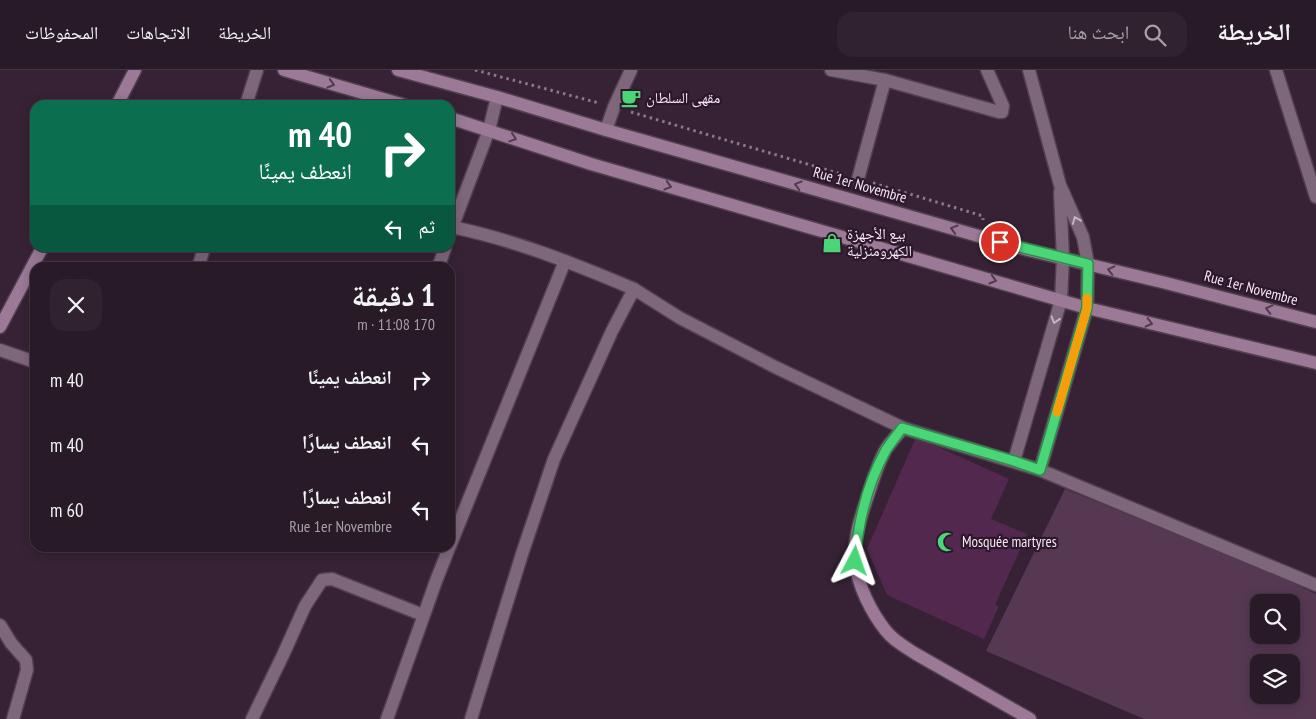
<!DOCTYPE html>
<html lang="ar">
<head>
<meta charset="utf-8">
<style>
  :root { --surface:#281a27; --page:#30232f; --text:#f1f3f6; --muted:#a5a1a7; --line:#443844 }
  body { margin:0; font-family:"PT Sans Narrow","Noto Naskh Arabic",sans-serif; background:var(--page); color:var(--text); direction:rtl; height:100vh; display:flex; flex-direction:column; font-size:19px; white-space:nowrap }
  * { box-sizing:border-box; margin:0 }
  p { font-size:16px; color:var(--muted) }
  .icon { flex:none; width:28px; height:28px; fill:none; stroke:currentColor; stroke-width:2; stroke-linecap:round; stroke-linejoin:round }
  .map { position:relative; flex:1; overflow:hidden; direction:ltr }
  .sheet { position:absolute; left:30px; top:192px; width:425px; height:290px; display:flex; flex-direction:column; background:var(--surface); border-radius:15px; box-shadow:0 2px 12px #0003,0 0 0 1px var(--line); direction:rtl }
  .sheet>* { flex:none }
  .hud { position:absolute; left:30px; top:30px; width:425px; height:152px; border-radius:15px; box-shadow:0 2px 12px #0003,0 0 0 1px var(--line); direction:rtl; background:#0b6e4f; color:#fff; overflow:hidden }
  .fabs { position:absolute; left:1250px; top:524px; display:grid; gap:10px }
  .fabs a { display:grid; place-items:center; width:50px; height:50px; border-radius:10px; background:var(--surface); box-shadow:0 2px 12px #0003,0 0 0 1px var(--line); font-size:25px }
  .pin { position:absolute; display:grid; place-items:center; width:42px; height:42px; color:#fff; margin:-21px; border:2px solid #fff; border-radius:50%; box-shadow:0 1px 5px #0007 }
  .me { position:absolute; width:55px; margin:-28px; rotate:4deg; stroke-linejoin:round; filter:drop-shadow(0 0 4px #0008) }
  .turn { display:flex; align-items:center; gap:18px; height:105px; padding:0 20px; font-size:22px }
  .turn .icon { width:65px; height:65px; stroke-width:2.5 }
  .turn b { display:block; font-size:35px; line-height:42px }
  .then { display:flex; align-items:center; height:48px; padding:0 20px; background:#0003; gap:10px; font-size:19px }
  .round { display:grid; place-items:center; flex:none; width:52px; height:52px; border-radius:15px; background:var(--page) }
  .overview { display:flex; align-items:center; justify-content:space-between; height:85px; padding:0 20px }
  h1 { font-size:30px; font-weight:800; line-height:38px }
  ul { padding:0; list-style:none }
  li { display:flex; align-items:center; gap:15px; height:65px; padding:0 20px }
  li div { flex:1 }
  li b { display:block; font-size:19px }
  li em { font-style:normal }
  header { display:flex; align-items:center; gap:30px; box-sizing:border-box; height:70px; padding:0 25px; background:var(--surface); border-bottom:1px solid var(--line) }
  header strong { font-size:24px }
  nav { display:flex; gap:28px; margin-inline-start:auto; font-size:18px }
  .search { width:350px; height:45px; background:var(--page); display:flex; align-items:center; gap:12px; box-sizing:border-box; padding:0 18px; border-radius:15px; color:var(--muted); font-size:19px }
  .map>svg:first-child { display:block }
  .green { fill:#563853; fill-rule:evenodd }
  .building { fill:#52284e }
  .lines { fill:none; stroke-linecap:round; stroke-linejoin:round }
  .street-casing { stroke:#513f4f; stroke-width:15 }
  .secondary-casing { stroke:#513f4f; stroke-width:15 }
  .path { stroke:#8a7988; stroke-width:3; stroke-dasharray:2.5 4; stroke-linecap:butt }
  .street { stroke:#7e667b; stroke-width:12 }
  .secondary { stroke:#9b7997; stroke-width:12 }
  .oneway { stroke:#533a50 }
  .oneway2 { stroke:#c5b3c2 }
  .route-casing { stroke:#308b4d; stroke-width:12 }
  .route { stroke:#4ad677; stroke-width:9 }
  .slow { stroke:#f59e0b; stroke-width:9 }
  .labels { text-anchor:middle; stroke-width:4.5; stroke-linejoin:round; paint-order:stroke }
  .poi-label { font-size:15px; fill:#f4e6f2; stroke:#2c182a; text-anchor:start }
  .street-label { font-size:15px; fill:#f4e6f2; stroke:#2c182a }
</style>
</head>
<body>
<header>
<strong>الخريطة</strong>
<div class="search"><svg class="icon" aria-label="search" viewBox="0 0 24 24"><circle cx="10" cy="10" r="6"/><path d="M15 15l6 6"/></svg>ابحث هنا</div>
<nav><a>الخريطة</a><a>الاتجاهات</a><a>المحفوظات</a></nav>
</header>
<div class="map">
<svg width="1316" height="649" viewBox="0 0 1316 649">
  <rect width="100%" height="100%" fill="#362234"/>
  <path class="green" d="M1065,419L1264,500L1316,524V649H1144L986,581ZM1259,532H1291V565H1259ZM1259,592H1291V625H1259Z"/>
  <polygon class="building" points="916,367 1009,409 991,449 1027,464 995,535 999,536 984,569 887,525 867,479"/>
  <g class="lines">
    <defs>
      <g id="street">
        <polyline points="831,0 885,10 999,42 1002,42 1003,36 987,0"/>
        <polyline points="1029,0 1060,115 1083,167 1088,194 1087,238 1040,400"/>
        <polyline points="1276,0 1316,127"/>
        <polyline points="246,35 257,0"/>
        <polyline points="606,60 614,37 631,0"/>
        <polyline points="858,109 885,10"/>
        <path d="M452,157C515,170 575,194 634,219"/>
        <polyline points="450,163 489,60 497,27"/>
        <polyline points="198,198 204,178"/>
        <polyline points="438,198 445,178"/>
        <polyline points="0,280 35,292"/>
        <polyline points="1014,391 1061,230 1063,188 1060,122"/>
        <polyline points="450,476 565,191"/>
        <polyline points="0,555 11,573 26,590 27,600 13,649"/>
        <polyline points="252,649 283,585 305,536 322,510 332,509 423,545"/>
        <polyline points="387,649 436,511 449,478"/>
        <polyline points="471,649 522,484 554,389 612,261 634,219 680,248 775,297 903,358 1040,400 1316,515"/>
      </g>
      <g id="secondary">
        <polyline points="284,0 404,35"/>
        <polyline points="398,0 497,27 606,60 1028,180 1166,213 1316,252"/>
        <polyline points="117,35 135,0"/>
        <polyline points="450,48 591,94 1087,238 1316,293"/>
        <polyline points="0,257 42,178"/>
        <path d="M903,358C897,365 891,372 886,379C878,393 873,410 868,425C861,446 853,470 855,492C858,516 871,542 886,561C894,571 905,577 916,584L1030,649"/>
      </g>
    </defs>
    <use href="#street" class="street-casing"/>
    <use href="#secondary" class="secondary-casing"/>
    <g class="path">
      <polyline points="475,0 599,33"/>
      <polyline points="631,42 841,104"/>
      <polyline points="873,113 983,146 983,150"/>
    </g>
    <use href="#street" class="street"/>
    <use href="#secondary" class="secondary"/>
  </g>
  <defs><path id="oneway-chevron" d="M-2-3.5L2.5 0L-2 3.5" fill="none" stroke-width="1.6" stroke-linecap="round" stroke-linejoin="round" transform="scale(1.25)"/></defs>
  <g class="oneway">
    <use href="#oneway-chevron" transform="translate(331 14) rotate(16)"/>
    <use href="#oneway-chevron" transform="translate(513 68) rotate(18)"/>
    <use href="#oneway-chevron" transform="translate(798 115) rotate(-164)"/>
    <use href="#oneway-chevron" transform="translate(668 116) rotate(16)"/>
    <use href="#oneway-chevron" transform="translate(954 159) rotate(-164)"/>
    <use href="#oneway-chevron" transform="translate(1111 200) rotate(-167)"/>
    <use href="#oneway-chevron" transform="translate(993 210) rotate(16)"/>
    <use href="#oneway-chevron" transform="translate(1269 239) rotate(-165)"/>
    <use href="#oneway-chevron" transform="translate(1149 253) rotate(14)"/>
  </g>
  <g class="oneway2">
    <use href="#oneway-chevron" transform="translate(1076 150) rotate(-112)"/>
    <use href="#oneway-chevron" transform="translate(1055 250) rotate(107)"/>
  </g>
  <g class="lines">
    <defs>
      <path id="route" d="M855,491C858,453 867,414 886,380C891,372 897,365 902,358L1014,391L1040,400L1087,238L1088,194L1000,172"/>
    </defs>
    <use href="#route" class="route-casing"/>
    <use href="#route" class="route"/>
    <polyline class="slow" points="1057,342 1087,238 1087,228"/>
  </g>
  <defs>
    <symbol id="cafe-bare" viewBox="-9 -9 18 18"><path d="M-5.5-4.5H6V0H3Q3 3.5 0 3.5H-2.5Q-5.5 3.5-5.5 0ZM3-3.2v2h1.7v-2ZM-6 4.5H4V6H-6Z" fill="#4ad677" stroke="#2c182a" stroke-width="2.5" paint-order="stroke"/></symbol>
    <symbol id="shop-bare" viewBox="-9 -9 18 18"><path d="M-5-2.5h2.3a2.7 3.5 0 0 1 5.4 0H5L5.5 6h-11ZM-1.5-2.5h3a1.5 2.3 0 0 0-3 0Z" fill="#4ad677" stroke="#2c182a" stroke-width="2.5" paint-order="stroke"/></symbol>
    <symbol id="mosque-bare" viewBox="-9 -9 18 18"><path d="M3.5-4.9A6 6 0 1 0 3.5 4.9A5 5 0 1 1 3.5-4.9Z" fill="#4ad677" stroke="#2c182a" stroke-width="2.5" paint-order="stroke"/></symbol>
  </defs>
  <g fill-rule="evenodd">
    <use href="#cafe-bare" x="617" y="14" width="28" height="28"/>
    <use href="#shop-bare" x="818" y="159" width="28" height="28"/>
    <use href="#mosque-bare" x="933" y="458" width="28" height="28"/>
  </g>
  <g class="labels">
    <g class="poi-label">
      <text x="646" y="33">مقهى السلطان</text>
      <text x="847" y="169">بيع الأجهزة<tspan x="847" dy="17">الكهرومنزلية</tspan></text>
      <text x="962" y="477">Mosquée martyres</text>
    </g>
    <g class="street-label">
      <text transform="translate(860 115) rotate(16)" y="5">Rue 1er Novembre</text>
      <text transform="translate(1251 218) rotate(15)" y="5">Rue 1er Novembre</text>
    </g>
  </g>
</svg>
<div class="fabs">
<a><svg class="icon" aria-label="search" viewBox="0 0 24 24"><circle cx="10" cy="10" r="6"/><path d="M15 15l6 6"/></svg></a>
<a><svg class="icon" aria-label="layers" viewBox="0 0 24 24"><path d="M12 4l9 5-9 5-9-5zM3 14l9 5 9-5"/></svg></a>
</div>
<div class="pin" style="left:1000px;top:172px;background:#d93025"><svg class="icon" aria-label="arrive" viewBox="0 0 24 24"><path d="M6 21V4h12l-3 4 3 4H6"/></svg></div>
<svg class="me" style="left:855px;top:491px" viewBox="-20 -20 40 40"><path d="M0-17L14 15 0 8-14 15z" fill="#4ad677" stroke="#fff" stroke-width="4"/></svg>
<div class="hud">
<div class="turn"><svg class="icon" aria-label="right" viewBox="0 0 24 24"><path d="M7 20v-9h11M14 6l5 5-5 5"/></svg><div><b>40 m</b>انعطف يمينًا</div></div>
<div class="then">ثم<svg class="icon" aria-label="left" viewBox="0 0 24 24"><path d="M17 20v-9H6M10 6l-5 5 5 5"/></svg></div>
</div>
<section class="sheet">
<div class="overview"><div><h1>1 دقيقة</h1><p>170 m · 11:08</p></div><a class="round"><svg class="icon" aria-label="close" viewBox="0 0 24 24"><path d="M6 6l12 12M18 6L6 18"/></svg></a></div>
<ul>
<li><svg class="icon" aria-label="right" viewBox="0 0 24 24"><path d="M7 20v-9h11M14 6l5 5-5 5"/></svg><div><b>انعطف يمينًا</b></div><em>40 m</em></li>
<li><svg class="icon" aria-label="left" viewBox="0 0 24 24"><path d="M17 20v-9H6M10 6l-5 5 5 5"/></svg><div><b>انعطف يسارًا</b></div><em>40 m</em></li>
<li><svg class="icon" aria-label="left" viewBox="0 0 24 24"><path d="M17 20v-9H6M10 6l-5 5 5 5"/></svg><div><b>انعطف يسارًا</b><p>Rue 1er Novembre</p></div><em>60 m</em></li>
</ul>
</section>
</div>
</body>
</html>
